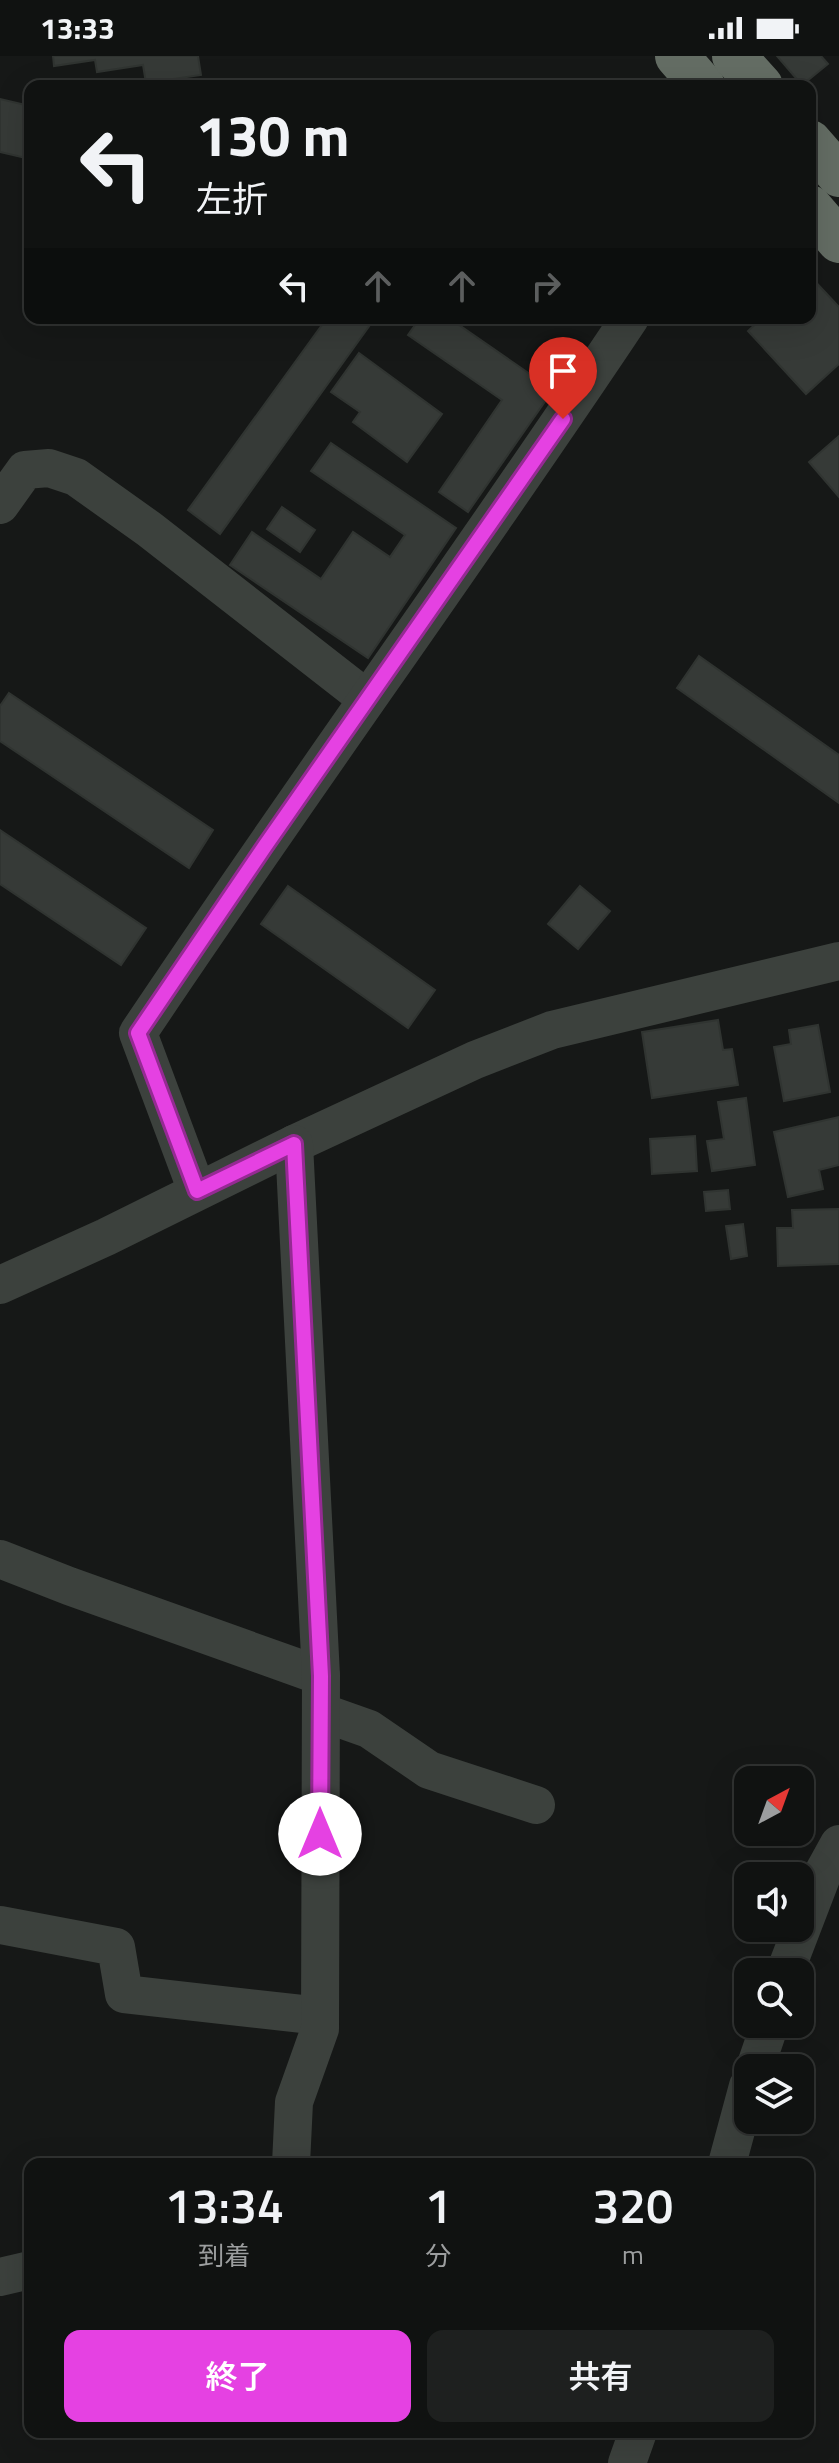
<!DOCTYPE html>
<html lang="ja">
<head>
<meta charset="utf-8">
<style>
  :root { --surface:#101211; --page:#1e201f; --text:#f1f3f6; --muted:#9c9e9f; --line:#303231; --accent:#e541e2 }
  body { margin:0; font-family:"Titillium Web","Noto Sans JP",sans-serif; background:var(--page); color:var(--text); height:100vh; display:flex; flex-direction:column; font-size:30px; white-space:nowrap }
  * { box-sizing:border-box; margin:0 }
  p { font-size:26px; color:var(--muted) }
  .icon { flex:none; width:44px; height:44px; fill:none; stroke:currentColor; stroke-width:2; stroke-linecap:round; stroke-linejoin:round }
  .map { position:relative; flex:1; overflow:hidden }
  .details { position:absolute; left:24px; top:2102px; width:790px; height:280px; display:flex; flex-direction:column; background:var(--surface); border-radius:16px; box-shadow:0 8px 32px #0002,0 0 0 2px var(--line) }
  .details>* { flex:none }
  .banner { position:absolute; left:24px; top:24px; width:792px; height:244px; border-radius:16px; box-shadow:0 8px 32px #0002,0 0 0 2px var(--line); background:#101211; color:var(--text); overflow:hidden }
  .needle { width:52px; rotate:41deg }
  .buttons { position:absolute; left:734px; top:1710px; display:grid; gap:16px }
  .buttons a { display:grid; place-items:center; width:80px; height:80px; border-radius:16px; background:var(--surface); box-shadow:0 8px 32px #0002,0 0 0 2px var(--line); font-size:40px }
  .pin { position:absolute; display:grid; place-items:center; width:68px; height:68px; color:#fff; margin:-82px -34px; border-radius:50% 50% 50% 0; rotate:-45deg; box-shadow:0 0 8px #0007 }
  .pin .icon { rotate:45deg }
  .me { position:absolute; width:88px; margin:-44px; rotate:0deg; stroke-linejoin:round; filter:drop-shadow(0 0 6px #0008) }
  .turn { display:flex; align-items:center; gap:28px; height:168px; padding:0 40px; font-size:36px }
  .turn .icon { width:104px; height:104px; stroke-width:2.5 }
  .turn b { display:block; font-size:56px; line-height:68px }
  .lanes { display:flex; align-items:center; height:76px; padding:0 40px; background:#0003; justify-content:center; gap:40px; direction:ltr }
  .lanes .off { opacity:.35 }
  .eta { display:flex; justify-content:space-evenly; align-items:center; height:136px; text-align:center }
  .eta b { font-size:48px; font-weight:600; line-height:56px }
  .action { display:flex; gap:16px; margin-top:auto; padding:16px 40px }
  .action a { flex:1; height:92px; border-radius:16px; background:var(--accent); color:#fff; font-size:32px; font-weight:600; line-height:92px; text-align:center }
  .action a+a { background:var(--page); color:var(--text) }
  .status { display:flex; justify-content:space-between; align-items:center; height:56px; padding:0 40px; background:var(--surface); direction:ltr }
  .status svg { height:22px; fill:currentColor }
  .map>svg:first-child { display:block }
  .building { fill:#363a37; stroke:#303431; stroke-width:2 }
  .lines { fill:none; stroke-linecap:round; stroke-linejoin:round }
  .minor { stroke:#3c413d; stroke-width:38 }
  .highway { stroke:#646d64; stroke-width:44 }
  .route-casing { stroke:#952a93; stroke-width:20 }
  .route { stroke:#e541e2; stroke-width:14 }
</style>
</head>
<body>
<div class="status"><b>13:33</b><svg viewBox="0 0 49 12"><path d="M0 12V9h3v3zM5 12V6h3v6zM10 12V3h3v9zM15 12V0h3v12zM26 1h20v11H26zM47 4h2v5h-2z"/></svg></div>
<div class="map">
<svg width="839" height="2407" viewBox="0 0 839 2407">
  <rect width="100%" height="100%" fill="#161817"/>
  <g class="building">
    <polygon points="53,0 198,0 201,19 146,27 143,9 97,16 95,4 54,10"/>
    <polygon points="777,0 821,0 828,8 802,29"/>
    <polygon points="0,43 30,50 30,103 0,96"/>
    <polygon points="810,220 839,251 839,308 806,338 748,275 762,262 810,262"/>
    <polygon points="327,262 375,262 220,478 188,454"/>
    <polygon points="420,262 449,262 553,334 468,456 439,436 502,344 408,279"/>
    <polygon points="359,297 442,358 407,406 353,366 360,356 331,336"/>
    <polygon points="839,380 839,441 809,406"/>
    <polygon points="331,387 456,472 368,602 230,509 252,476 321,523 353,476 390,501 405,479 311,415"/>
    <polygon points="282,451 315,474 300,496 267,473"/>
    <polygon points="699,600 839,699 839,747 677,632"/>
    <polygon points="9,637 213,774 189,812 0,685 0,650"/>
    <polygon points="0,774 146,872 121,909 0,828"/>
    <polygon points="288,830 435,934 408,972 261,868"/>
    <polygon points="580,830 610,855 578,893 548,868"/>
    <polygon points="718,964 723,994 732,993 738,1029 652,1042 642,976"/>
    <polygon points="818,969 830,1036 784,1045 774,991 791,988 789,974"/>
    <polygon points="746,1042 755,1109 712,1115 707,1085 724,1083 718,1046"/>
    <polygon points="839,1061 839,1109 819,1114 823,1133 788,1141 774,1076"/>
    <polygon points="695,1080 697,1115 652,1118 650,1083"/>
    <polygon points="728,1134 730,1153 706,1155 704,1136"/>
    <polygon points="839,1153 839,1208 778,1210 777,1172 793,1172 792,1154"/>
    <polygon points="743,1168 747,1200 731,1203 726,1170"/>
  </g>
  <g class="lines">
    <g class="minor">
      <polyline points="0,449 25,414 49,412 76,421 149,473 367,643"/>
      <path d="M197,1135L138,977C299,736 470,502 630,262"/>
      <polyline points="0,1229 106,1181 294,1088 475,1004 552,974 839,905"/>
      <polyline points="0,1503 69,1530 321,1620"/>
      <polyline points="321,1656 369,1673 429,1714 536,1749"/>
      <polyline points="0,1869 116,1891 124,1938 320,1960"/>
      <polyline points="785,1916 823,1817 839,1788"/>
      <polyline points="755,2012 770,1968"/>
      <polyline points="291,2108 294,2046 320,1973 321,1620 294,1088"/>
      <polyline points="727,2108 748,2030"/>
      <polyline points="0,2221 30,2214"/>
      <polyline points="627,2407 638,2376"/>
    </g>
    <g class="highway">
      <polyline points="677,0 703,30"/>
      <polyline points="734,0 761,30"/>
      <polyline points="810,86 839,119"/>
      <polyline points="810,151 839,185"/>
    </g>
  </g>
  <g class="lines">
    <defs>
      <polyline id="route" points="320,1778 321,1620 294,1088 197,1135 138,977 265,790 563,363"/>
    </defs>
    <use href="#route" class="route-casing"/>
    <use href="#route" class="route"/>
  </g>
</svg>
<div class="buttons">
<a><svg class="needle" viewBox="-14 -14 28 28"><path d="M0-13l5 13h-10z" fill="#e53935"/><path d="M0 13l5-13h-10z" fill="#9c9e9f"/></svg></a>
<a><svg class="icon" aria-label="sound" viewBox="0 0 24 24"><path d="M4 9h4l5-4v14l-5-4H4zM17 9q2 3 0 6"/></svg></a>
<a><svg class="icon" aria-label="search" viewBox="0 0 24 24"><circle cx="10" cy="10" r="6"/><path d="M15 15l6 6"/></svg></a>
<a><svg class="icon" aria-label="layers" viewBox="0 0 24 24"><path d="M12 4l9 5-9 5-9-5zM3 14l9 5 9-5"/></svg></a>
</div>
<div class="pin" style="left:563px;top:363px;background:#d93025"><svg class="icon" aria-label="arrive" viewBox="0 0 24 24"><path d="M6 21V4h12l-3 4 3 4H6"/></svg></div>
<svg class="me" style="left:320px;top:1778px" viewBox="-20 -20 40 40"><circle r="19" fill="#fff"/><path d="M0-13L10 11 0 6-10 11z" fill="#e541e2"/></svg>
<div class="banner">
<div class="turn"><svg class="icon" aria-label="left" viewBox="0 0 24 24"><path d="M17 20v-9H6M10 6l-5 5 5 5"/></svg><div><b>130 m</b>左折</div></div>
<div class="lanes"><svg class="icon" aria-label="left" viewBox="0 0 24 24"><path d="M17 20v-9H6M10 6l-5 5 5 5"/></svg><svg class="icon off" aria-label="ahead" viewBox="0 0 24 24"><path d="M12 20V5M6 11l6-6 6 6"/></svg><svg class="icon off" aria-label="ahead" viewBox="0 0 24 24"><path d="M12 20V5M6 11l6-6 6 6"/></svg><svg class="icon off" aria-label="right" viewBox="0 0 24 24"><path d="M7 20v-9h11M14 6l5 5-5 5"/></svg></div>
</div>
<section class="details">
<div class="eta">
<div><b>13:34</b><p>到着</p></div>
<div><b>1</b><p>分</p></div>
<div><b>320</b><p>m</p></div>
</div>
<div class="action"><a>終了</a><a>共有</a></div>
</section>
</div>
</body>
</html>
